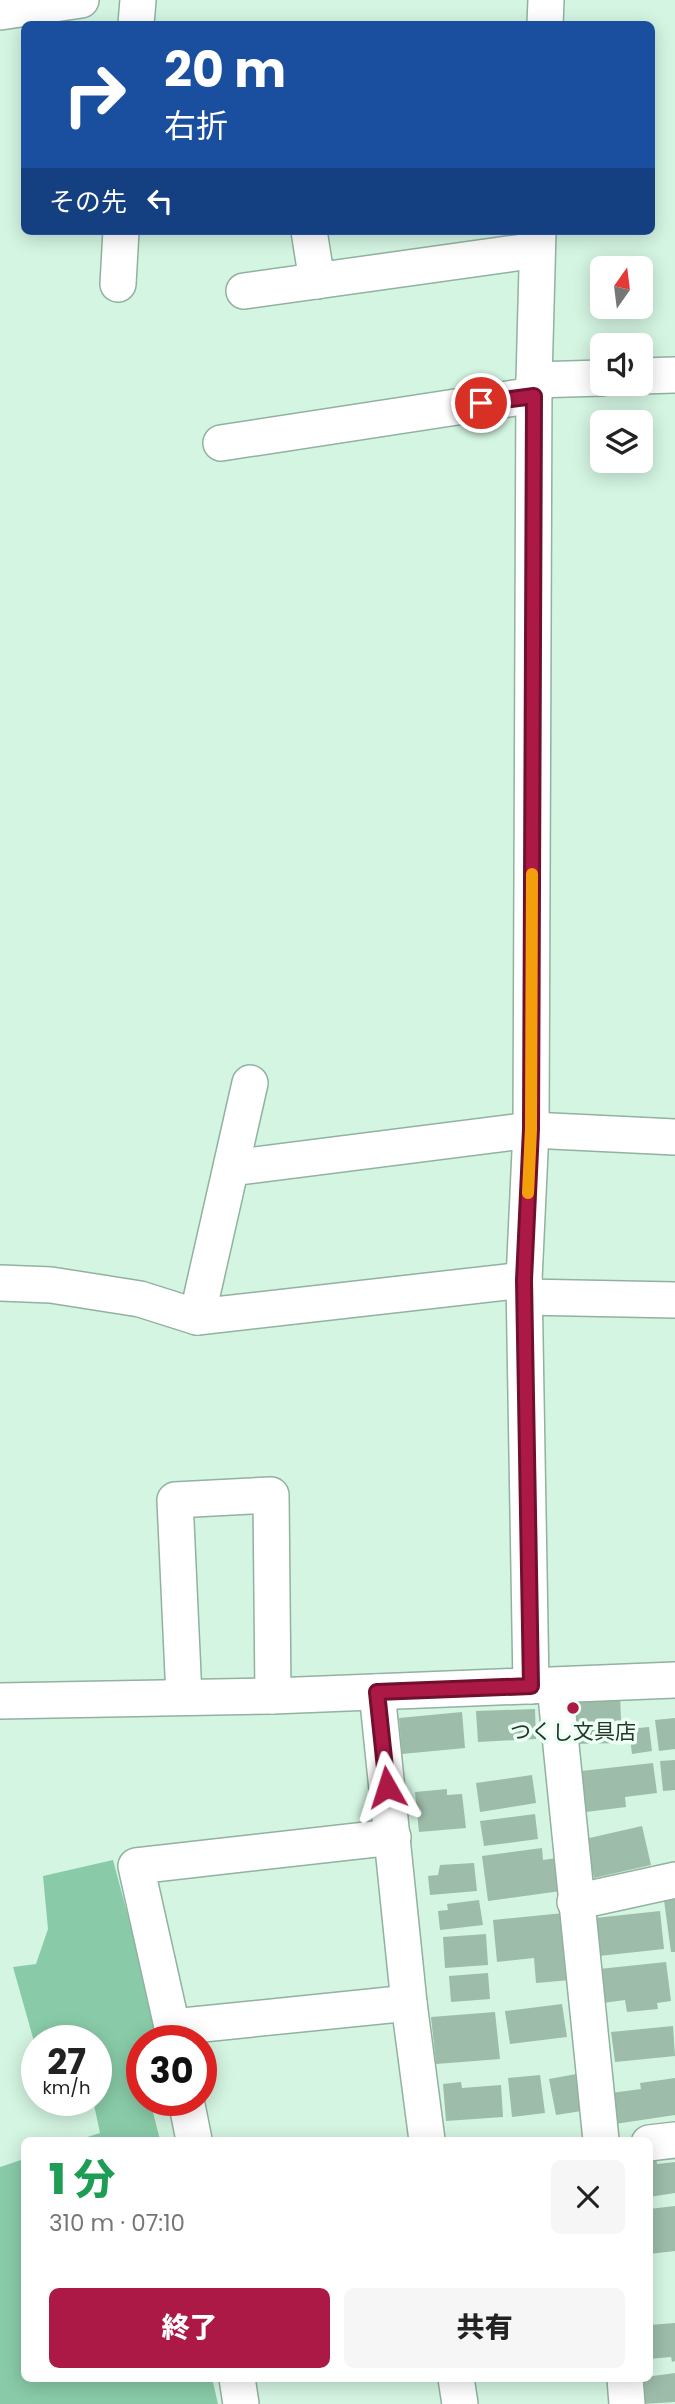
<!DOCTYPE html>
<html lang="ja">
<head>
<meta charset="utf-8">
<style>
  :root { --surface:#fff; --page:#f6f6f6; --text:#222; --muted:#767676; --accent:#ac1947 }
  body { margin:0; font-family:Poppins,"Noto Sans JP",sans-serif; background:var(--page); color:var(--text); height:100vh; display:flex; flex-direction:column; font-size:26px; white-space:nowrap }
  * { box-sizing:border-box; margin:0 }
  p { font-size:23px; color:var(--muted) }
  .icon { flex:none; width:38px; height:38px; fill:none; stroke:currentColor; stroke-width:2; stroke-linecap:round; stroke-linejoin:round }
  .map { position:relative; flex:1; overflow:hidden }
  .panel { position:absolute; left:21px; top:2137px; width:632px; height:245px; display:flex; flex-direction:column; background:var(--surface); border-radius:10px; box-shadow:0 4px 18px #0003 }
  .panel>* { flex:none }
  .hud { position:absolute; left:21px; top:21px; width:634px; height:214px; border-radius:10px; box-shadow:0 4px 18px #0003; background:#1a4fa0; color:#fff; overflow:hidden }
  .needle { width:46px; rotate:14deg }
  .fabs { position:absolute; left:590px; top:256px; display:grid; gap:14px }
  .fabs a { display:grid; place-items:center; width:63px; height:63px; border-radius:10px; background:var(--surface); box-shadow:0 4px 18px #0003; font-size:35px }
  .speed { position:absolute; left:21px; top:2025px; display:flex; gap:14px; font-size:35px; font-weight:700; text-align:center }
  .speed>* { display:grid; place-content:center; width:91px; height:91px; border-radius:50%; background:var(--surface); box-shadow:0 4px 18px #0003; line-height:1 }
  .speed small { font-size:18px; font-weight:400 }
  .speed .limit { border:10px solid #d22; background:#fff; color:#111 }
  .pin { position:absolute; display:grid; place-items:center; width:60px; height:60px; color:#fff; margin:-30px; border:4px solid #fff; border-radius:50%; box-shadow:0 2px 7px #0007 }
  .me { position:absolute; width:77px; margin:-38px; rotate:354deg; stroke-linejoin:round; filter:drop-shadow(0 0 5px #0008) }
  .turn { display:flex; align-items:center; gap:24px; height:147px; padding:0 28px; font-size:32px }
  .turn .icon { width:91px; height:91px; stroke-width:2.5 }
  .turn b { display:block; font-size:49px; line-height:60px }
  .then { display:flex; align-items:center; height:66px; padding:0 28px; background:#0003; gap:14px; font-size:26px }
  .round { display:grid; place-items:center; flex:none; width:74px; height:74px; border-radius:10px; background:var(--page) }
  .head { display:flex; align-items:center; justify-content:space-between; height:119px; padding:0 28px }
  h1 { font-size:42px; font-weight:800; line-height:52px; color:#1e9e55 }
  .primary-button { display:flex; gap:14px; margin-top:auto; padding:14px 28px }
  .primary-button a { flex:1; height:80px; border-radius:10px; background:var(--accent); color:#fff; font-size:28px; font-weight:800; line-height:80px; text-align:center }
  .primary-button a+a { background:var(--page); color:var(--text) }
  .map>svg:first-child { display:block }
  .green { fill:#89cba8 }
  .building { fill:#9dbcaa }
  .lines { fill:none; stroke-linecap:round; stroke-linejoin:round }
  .minor-casing { stroke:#92b1a0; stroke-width:38 }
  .minor { stroke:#fff; stroke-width:35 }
  .route-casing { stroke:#70102e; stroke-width:18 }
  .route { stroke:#ac1947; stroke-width:12 }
  .slow { stroke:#f59e0b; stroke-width:12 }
  .poi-dot { fill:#ac1947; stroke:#ebfff3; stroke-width:2.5 }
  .labels { text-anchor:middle; stroke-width:7; stroke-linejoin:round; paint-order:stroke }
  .poi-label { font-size:21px; fill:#27342d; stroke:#ebfff3 }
</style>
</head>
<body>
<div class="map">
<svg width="675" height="2404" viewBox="0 0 675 2404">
  <rect width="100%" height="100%" fill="#d4f5e2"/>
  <g class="green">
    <polygon points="113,1860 161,2040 142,2040 142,2100 150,2100 160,2140 78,2140 100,2133 93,2100 96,2100 96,2040 37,2040 37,2052 13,1967 36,1964 48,1929 43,1876"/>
    <polygon points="24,2159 24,2378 212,2378 218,2404 0,2404 0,2167"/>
  </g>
  <g class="building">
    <polygon points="620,1695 622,1743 573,1744 571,1697"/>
    <polygon points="535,1709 536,1739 478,1742 476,1711"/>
    <polygon points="462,1712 465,1748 402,1754 399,1718"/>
    <polygon points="675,1718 675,1749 659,1751 655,1720"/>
    <polygon points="649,1727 652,1751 632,1754 629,1729"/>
    <polygon points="675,1760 675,1790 663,1791 660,1761"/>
    <polygon points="653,1763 657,1793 625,1797 626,1807 586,1812 581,1771"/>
    <polygon points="532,1775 536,1803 480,1812 476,1783"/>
    <polygon points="447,1789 447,1795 462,1794 466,1828 419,1832 415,1792"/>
    <polygon points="535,1814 538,1839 484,1846 480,1821"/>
    <polygon points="642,1826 651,1865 594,1878 585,1839"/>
    <polygon points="542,1848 543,1860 556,1858 561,1891 488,1901 482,1856"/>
    <polygon points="474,1863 477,1891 430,1895 428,1876 438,1875 440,1865"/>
    <polygon points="675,1899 675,1952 671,1952 664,1900"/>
    <polygon points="479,1900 483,1925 440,1930 438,1911 448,1910 447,1904"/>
    <polygon points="660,1911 664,1949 599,1956 595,1918"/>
    <polygon points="564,1913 570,1980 536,1983 534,1958 497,1962 493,1920"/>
    <polygon points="486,1934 488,1965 445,1968 443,1937"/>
    <polygon points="666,1962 671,2001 657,2003 658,2009 627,2012 625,2000 603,2003 599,1969"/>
    <polygon points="488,1973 490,1999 451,2002 449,1976"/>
    <polygon points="562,2004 567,2037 510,2044 505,2011"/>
    <polygon points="495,2012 500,2059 436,2064 431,2017"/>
    <polygon points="673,2026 675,2056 615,2062 611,2032"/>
    <polygon points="582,2073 588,2110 556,2115 549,2079"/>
    <polygon points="540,2075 545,2113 512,2117 508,2078"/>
    <polygon points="675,2078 675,2115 615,2124 611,2093 641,2089 640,2083"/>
    <polygon points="461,2082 462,2088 501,2085 503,2117 446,2121 443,2084"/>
    <polygon points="656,2155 657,2164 675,2162 675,2193 649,2197 649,2156"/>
    <polygon points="675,2206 675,2251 649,2254 649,2209"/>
    <polygon points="675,2323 675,2361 672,2362 671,2357 649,2359 649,2325"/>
    <polygon points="675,2373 675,2402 642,2404 638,2378"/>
  </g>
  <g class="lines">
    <defs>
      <g id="minor">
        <polyline points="0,12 81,0"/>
        <polyline points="136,24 138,0"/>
        <polyline points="545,24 546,0"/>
        <polyline points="309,231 317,281"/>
        <polyline points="118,284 121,231"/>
        <polyline points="244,291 537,250"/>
        <polyline points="640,376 675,375"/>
        <polyline points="534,380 602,378"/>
        <polyline points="221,443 534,395"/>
        <polyline points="231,1168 531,1130 675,1137"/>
        <polyline points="0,1283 51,1285 140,1299 197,1317 524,1280"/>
        <polyline points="525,1297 675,1300"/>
        <polyline points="197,1317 250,1083"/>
        <polyline points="531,1686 524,1280 531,1130 534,380 538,231"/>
        <polyline points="555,1686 601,2140"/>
        <polyline points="377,1692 409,2003 427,2140"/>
        <polyline points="184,1697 175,1500 271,1495 273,1696"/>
        <polyline points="0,1701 273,1696 675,1680"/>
        <polyline points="575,1902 675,1880"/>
        <polyline points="173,2027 409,2003"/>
        <polyline points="175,2040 136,1866 393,1837"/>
        <polyline points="186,2100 194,2140"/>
        <polyline points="649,2143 675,2140"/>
        <polyline points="237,2378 241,2404"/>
        <polyline points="456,2378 460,2404"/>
        <polyline points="625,2378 627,2404"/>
      </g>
    </defs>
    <use href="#minor" class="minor-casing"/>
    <use href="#minor" class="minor"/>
  </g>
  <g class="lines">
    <defs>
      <polyline id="route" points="387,1787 377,1692 531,1686 524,1280 531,1129 534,396 481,403"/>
    </defs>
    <use href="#route" class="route-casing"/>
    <use href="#route" class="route"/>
    <polyline class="slow" points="528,1193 531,1129 532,874"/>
  </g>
  <circle class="poi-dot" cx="573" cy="1708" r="7"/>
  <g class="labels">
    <g class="poi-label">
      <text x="573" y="1739">つくし文具店</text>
    </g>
  </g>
</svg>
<div class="fabs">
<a><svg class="needle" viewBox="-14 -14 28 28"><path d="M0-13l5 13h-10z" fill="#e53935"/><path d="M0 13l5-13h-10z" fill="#767676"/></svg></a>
<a><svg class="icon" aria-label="sound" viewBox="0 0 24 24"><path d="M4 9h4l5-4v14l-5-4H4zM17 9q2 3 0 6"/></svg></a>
<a><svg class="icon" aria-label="layers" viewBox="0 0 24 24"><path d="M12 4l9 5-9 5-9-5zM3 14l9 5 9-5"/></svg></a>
</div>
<div class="speed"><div>27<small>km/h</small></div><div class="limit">30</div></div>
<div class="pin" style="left:481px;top:403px;background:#d93025"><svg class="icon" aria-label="arrive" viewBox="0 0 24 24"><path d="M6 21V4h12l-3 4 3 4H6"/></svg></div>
<svg class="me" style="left:387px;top:1787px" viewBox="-20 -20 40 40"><path d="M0-17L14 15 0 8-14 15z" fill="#ac1947" stroke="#fff" stroke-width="4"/></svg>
<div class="hud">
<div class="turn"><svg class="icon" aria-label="right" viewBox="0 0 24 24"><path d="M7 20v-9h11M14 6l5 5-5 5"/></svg><div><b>20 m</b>右折</div></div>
<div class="then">その先<svg class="icon" aria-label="left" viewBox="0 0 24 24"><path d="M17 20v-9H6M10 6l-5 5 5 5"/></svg></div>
</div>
<section class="panel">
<div class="head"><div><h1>1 分</h1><p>310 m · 07:10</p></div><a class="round"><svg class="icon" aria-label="close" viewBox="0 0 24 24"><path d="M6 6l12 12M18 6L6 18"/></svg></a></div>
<div class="primary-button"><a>終了</a><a>共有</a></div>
</section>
</div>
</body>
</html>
